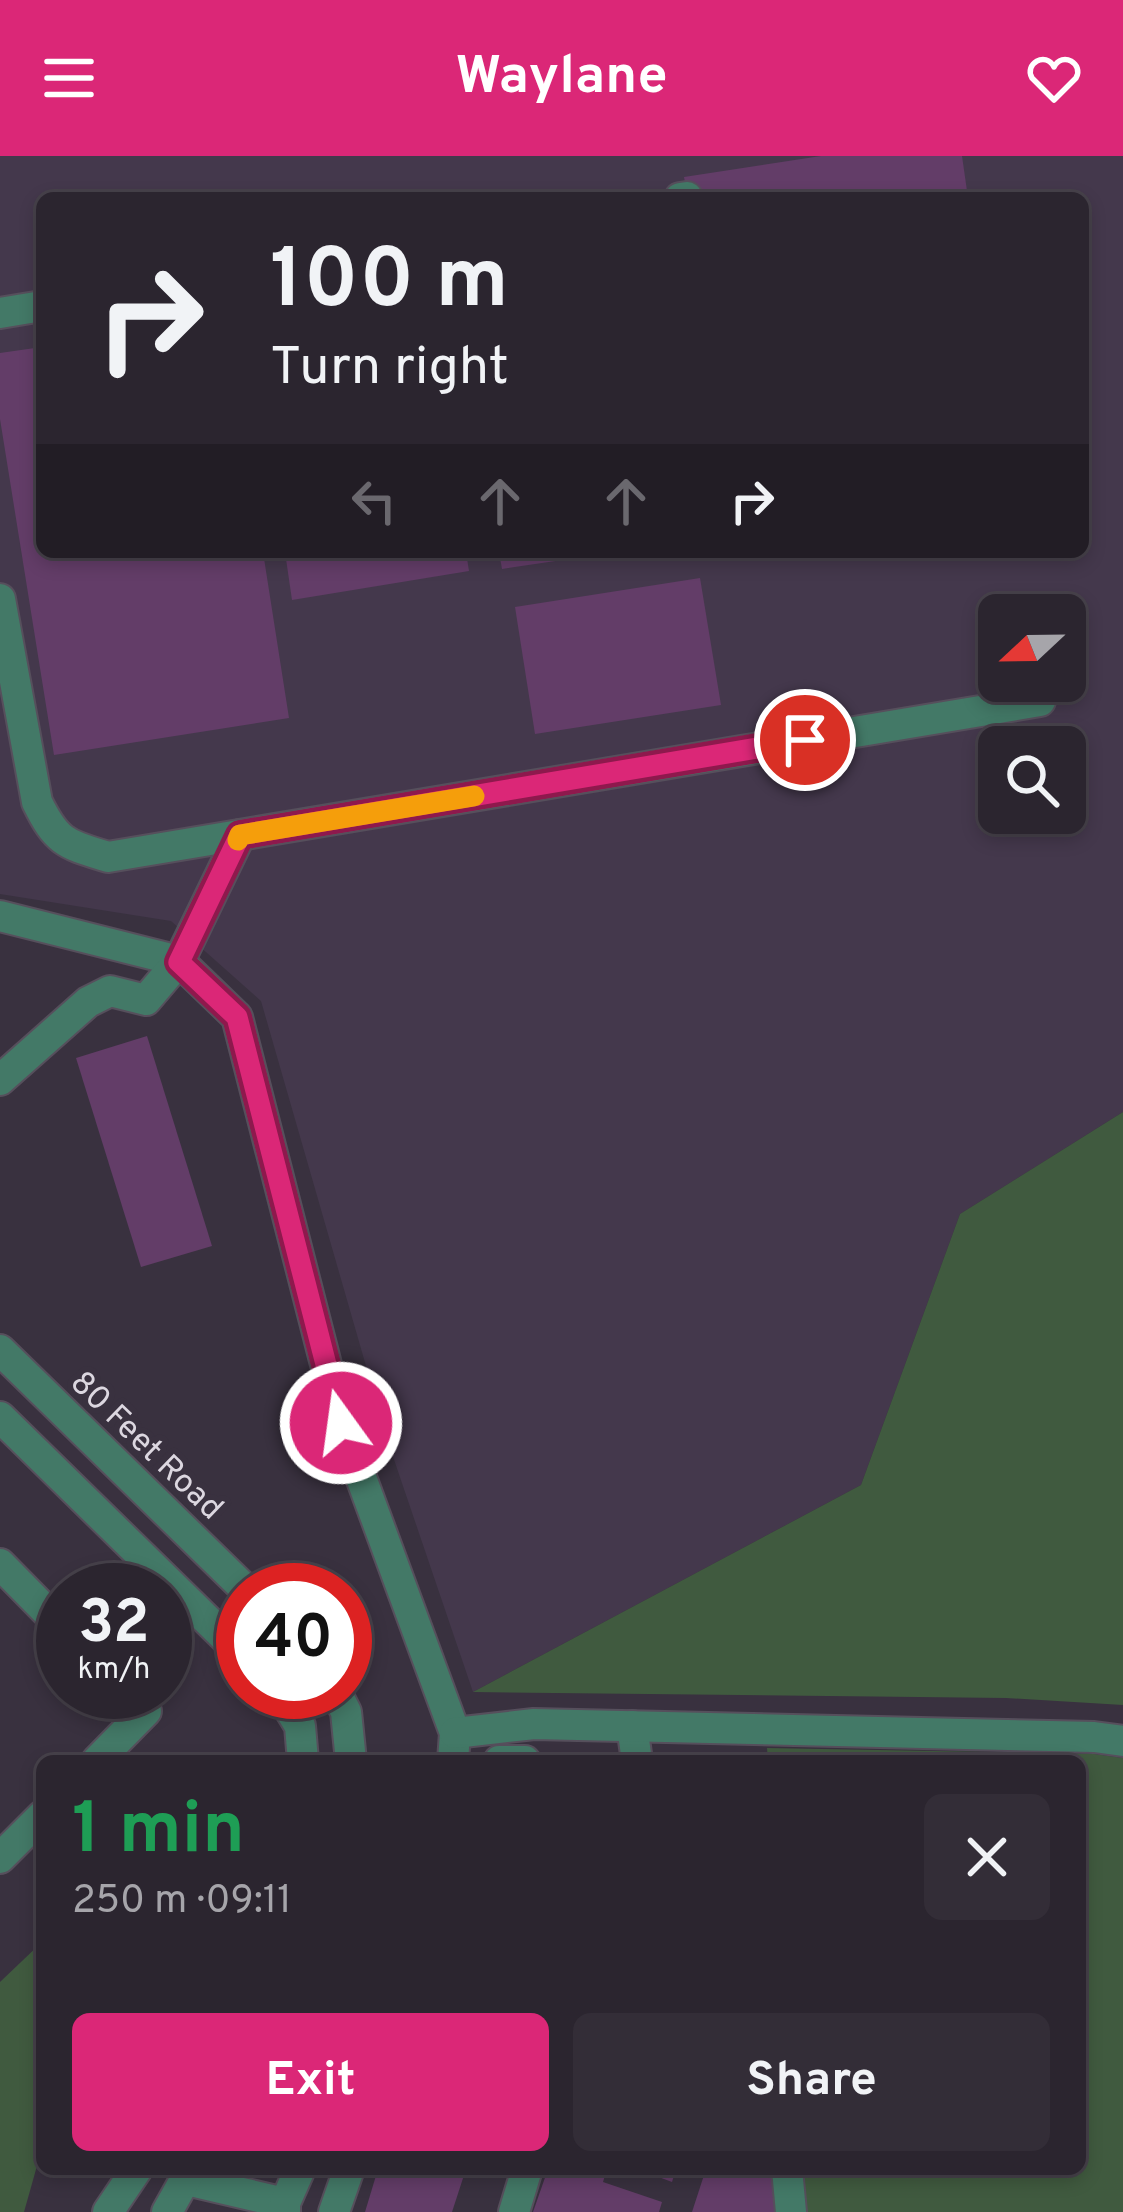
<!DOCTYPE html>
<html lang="en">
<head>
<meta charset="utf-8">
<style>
  :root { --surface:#2b252f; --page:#332d37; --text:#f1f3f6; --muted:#a6a5aa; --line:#47424b; --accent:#db2777 }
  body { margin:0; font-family:Overpass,sans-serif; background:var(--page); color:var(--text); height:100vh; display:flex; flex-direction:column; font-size:45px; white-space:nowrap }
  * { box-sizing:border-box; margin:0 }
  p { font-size:39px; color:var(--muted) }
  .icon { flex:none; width:66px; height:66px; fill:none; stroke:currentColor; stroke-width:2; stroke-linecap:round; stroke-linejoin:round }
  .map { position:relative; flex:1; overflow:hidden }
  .panel { position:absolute; left:36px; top:1599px; width:1050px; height:420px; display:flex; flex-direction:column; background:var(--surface); border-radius:18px; box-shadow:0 6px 18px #0003,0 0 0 3px var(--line) }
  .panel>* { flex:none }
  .top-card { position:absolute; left:36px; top:36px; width:1053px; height:366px; border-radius:18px; box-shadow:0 6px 18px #0003,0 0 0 3px var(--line); background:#2b252f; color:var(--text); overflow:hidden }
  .needle { width:78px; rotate:248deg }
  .buttons { position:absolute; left:978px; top:438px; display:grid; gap:24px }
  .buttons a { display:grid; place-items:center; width:108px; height:108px; border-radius:18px; background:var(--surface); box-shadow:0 6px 18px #0003,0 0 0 3px var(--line); font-size:60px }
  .speed { position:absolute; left:36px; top:1407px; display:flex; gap:24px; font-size:60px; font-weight:700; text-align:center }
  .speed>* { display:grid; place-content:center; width:156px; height:156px; border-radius:50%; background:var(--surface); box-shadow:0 6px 18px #0003,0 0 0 3px var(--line); line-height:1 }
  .speed small { font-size:30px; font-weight:400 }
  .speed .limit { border:18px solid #d22; background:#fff; color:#111 }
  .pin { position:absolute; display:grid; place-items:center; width:102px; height:102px; color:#fff; margin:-51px; border:6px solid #fff; border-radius:50%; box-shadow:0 3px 12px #0007 }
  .me { position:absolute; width:132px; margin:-66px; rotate:346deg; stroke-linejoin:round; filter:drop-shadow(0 0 9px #0008) }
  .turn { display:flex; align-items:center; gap:42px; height:252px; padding:0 36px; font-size:54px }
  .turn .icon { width:156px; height:156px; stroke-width:2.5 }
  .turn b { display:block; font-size:84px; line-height:102px }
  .lanes { display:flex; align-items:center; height:114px; padding:0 36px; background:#0003; justify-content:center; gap:60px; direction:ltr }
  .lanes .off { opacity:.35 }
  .round { display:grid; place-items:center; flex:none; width:126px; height:126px; border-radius:18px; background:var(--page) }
  .head { display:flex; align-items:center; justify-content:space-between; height:204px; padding:0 36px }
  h1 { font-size:72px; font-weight:700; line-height:90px; color:#1e9e55 }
  .primary-button { display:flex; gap:24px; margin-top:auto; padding:24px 36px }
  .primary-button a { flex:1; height:138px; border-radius:18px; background:var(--accent); color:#fff; font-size:48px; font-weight:700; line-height:138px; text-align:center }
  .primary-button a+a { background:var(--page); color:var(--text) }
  header { display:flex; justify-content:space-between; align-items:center; height:156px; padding:0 36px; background:var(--accent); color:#fff; font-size:54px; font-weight:700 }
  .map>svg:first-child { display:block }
  .built { fill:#44384c; fill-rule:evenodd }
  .green { fill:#405a3f }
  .building { fill:#633d68 }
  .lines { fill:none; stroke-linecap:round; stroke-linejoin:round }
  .minor-casing { stroke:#564f5c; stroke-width:34 }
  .minor { stroke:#437967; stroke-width:30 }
  .route-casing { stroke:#8e194d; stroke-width:30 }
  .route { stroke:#db2777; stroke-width:21 }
  .slow { stroke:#f59e0b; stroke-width:21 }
  .labels { text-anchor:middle; stroke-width:12; stroke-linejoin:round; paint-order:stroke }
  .street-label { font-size:33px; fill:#dcd7e0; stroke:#39313f }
</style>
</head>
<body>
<header><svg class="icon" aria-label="menu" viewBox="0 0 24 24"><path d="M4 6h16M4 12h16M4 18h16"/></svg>Waylane<svg class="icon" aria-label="heart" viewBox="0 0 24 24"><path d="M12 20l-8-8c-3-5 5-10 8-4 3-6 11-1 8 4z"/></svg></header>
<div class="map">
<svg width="1123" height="2056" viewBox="0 0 1123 2056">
  <rect width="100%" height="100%" fill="#39313f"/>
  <path class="built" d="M0,0H1123V956L960,1058L861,1329L473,1536L387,1283L261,845L171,765L0,738ZM42,42H1083V396H42ZM999,459H1065V525H999ZM999,591H1065V657H999Z"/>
  <g class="green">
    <polygon points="1123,956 1123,1549 1006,1542 473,1536 861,1329 960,1058"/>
    <polygon points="767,1592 1094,1598 1123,1602 1123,2056 803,2056 800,2013 1080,2013 1080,1605 768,1605"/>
    <polygon points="42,1786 42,1992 24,2056 0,2056 0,1826"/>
  </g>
  <g class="building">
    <polygon points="821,0 962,0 968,42 688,42 684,21"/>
    <polygon points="42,191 42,396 263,396 289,562 54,599 0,263 0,197"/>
    <polygon points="285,396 466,396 469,415 292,444"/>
    <polygon points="499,396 596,396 596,399 502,413"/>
    <polygon points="700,422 721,549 535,578 515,451"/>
    <polygon points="147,880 212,1090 141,1111 76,902"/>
    <polygon points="378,2013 466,2013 452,2056 365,2056"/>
    <polygon points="548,2013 607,2013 603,2026 662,2046 659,2056 533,2056"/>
    <polygon points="637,2013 676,2013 672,2026"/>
    <polygon points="706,2013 768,2013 786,2021 777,2056 692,2056"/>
  </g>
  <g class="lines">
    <defs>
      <g id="minor">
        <polyline points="680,42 687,41"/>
        <polyline points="0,157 42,150"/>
        <path d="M0,443L37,646C57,687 66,688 108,701L1040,545"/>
        <polyline points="0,760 179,805 237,861 341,1267 455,1577 453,1605"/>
        <polyline points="0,924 88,846 110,835 146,844 179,805 240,679"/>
        <polyline points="0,1194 246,1434"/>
        <polyline points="0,1261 243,1499"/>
        <polyline points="0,1408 63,1472"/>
        <polyline points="279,1536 300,1570 303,1605"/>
        <polyline points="336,1536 346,1556 351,1605"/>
        <polyline points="632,1570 637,1605"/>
        <polyline points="455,1577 534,1568 1094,1581 1123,1585"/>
        <polyline points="97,1605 146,1555 127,1536"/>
        <polyline points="499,1605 525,1605"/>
        <polyline points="0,1702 42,1660"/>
        <polyline points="787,2013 791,2056"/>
        <polyline points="186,2024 285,2047"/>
        <polyline points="108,2056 137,2013"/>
        <polyline points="167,2056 191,2013"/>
        <polyline points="285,2056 285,2047 300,2013"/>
        <polyline points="334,2056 349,2013"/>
        <polyline points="514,2056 527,2013"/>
      </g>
    </defs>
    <use href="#minor" class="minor-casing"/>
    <use href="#minor" class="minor"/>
  </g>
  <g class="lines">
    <defs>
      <polyline id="route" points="341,1267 237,861 179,806 240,679 805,584"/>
    </defs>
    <use href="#route" class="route-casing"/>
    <use href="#route" class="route"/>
    <polyline class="slow" points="238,684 240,679 474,640"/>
  </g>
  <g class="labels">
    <g class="street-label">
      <text transform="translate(148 1288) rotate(44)" y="12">80 Feet Road</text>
    </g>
  </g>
</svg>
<div class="buttons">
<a><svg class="needle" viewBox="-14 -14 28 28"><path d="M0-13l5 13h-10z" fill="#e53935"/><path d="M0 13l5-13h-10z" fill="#a6a5aa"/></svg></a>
<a><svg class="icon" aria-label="search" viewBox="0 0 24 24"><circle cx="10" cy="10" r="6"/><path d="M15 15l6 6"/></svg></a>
</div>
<div class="speed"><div>32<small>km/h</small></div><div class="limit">40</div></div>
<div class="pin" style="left:805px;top:584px;background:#d93025"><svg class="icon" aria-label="arrive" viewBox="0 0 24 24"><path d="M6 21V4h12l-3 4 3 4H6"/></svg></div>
<svg class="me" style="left:341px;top:1267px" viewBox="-20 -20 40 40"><circle r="17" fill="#db2777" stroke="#fff" stroke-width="3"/><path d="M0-11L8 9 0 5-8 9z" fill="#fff"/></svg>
<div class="top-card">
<div class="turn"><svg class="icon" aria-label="right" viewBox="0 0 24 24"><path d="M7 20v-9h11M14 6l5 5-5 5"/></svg><div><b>100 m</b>Turn right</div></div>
<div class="lanes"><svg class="icon off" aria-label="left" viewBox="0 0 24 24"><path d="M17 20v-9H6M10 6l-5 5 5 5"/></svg><svg class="icon off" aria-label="ahead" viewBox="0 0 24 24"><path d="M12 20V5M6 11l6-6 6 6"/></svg><svg class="icon off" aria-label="ahead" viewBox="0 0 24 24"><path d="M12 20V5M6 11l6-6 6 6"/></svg><svg class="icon" aria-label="right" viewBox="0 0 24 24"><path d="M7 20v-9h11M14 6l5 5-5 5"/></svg></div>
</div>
<section class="panel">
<div class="head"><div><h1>1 min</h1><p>250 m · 09:11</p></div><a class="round"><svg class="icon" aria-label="close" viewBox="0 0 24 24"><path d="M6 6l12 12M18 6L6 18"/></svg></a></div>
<div class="primary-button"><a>Exit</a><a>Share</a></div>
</section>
</div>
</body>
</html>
